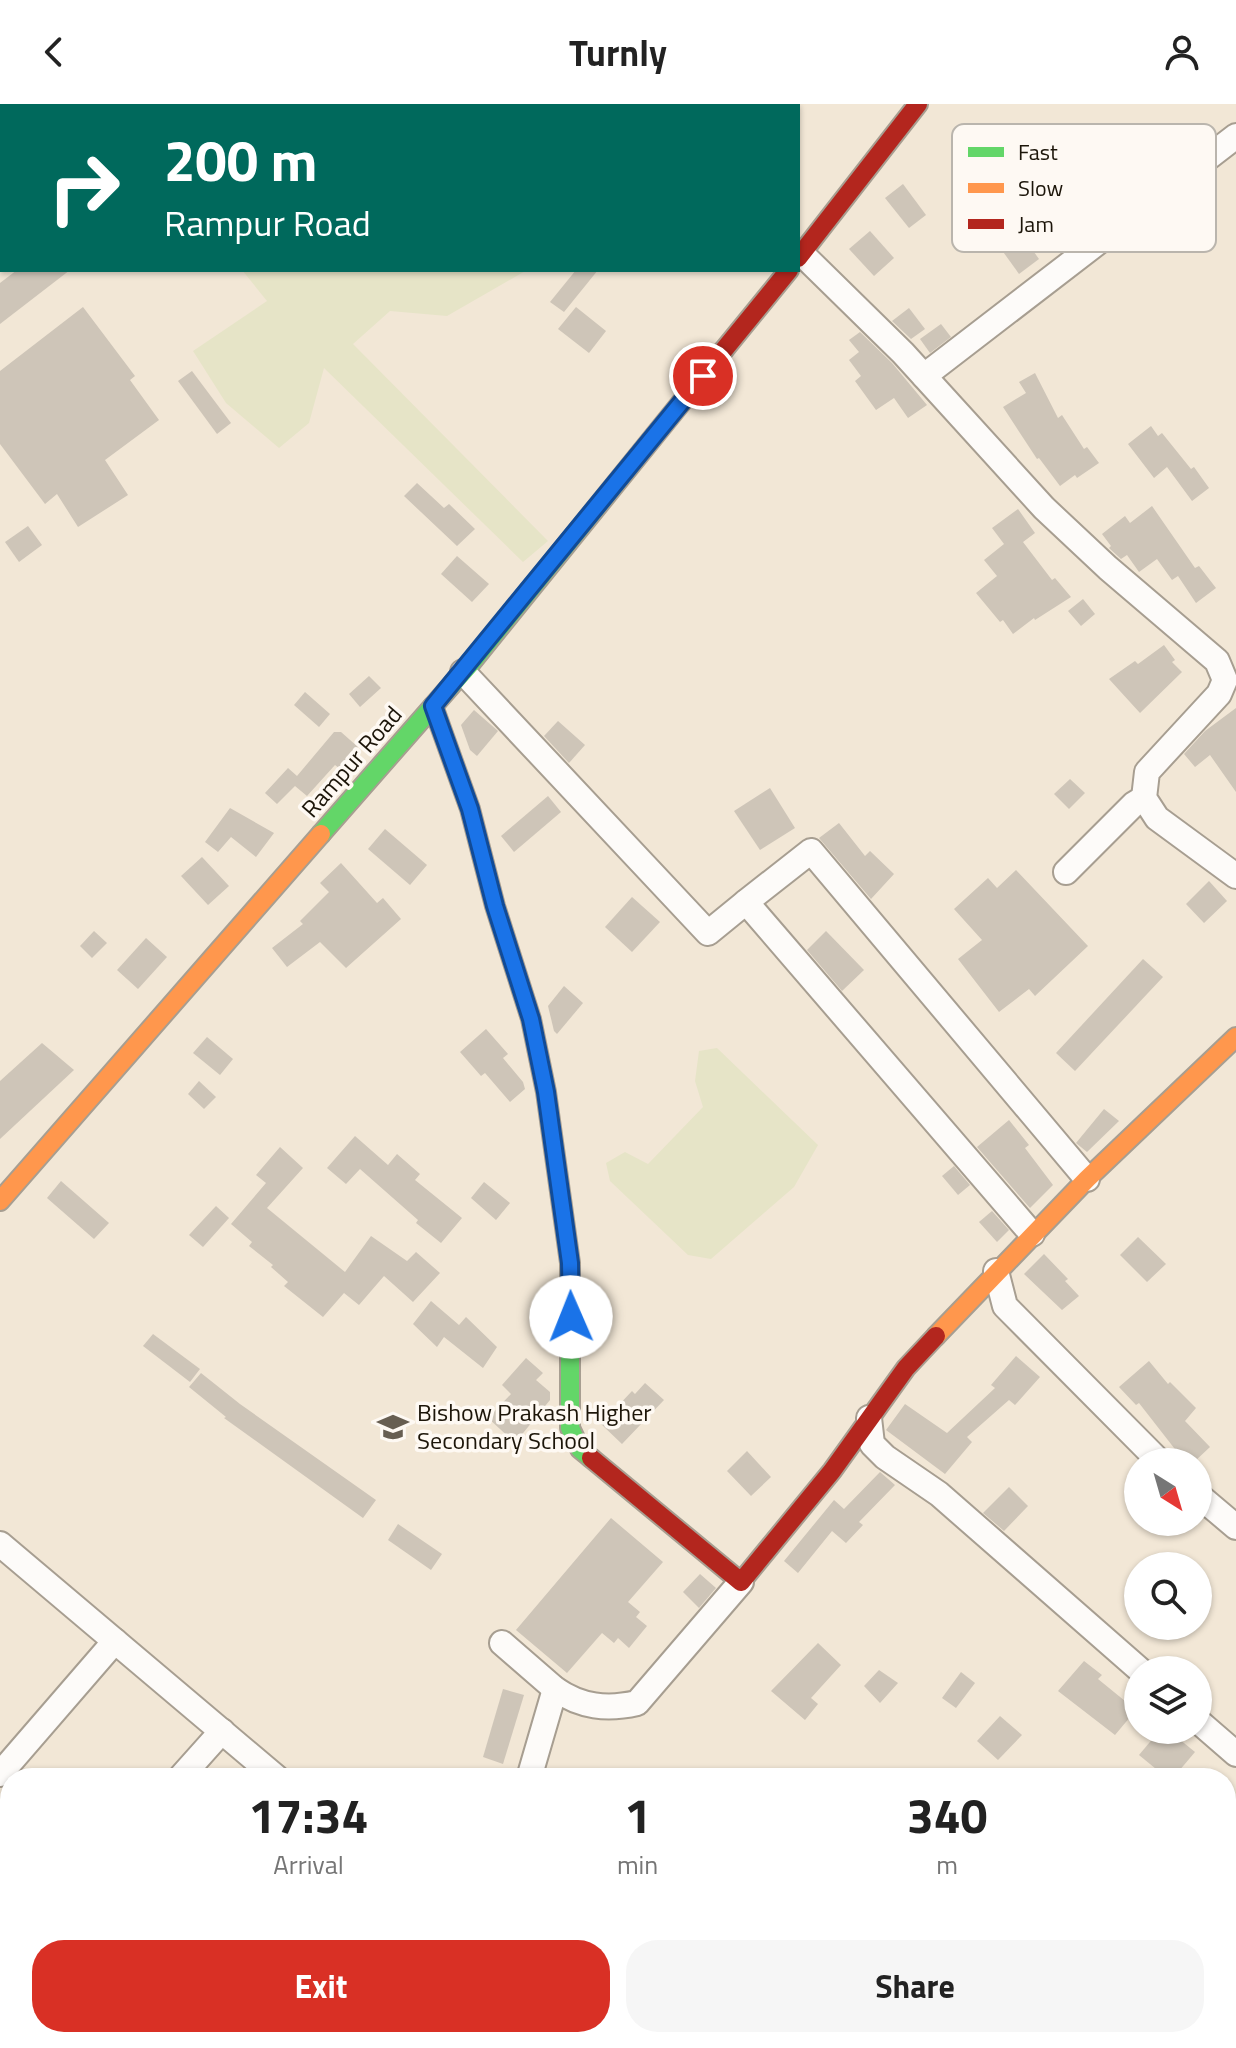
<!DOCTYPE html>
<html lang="en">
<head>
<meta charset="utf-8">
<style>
  :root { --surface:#fff; --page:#f6f6f6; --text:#222; --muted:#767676; --accent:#d93025 }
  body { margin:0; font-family:"Titillium Web",sans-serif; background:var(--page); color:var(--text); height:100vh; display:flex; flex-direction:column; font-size:30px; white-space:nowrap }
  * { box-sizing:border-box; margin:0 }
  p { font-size:26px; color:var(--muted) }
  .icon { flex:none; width:44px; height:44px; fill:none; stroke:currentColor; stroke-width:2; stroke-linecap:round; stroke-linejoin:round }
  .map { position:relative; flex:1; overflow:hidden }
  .drawer { position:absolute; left:0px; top:1664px; width:1236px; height:280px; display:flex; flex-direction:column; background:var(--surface); border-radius:32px 32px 0 0; box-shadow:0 2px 6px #0004 }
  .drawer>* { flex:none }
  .banner { position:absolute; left:0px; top:0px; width:800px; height:168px; box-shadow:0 2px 6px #0004; background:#00695c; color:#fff; overflow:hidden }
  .needle { width:52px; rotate:143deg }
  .controls { position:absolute; left:1124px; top:1344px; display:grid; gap:16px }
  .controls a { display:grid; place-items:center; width:88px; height:88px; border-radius:50%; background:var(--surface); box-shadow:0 2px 6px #0004; font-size:40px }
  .pin { position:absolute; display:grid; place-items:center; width:68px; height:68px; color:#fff; margin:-34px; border:4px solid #fff; border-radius:50%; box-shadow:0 2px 8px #0007 }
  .me { position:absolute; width:88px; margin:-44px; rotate:359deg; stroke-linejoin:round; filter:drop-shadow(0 0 6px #0008) }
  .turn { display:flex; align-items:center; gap:28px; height:168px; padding:0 32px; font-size:36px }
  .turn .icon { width:104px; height:104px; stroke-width:2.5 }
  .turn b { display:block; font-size:56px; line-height:68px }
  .eta { display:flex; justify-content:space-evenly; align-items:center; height:136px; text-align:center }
  .eta b { font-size:48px; font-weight:700; line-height:56px }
  .primary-button { display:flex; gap:16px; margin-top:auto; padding:16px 32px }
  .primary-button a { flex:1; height:92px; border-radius:32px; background:var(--accent); color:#fff; font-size:32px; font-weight:700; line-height:92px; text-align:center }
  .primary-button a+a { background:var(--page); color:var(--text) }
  header { display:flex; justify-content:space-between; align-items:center; height:104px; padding:0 32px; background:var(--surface); font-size:36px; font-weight:700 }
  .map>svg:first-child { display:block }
  .green { fill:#e6e4c7 }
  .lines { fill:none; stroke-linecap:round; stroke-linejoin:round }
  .stream { stroke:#b0bacc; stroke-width:6 }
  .building { fill:#cec5b8 }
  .street-casing { stroke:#a79e91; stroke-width:28 }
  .fast-casing { stroke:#a79e91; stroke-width:22 }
  .slow-casing { stroke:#a79e91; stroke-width:22 }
  .jam-casing { stroke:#a79e91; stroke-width:22 }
  .street { stroke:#fdfbf9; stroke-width:24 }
  .fast { stroke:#63d668; stroke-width:18 }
  .slow { stroke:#ff974d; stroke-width:18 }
  .jam { stroke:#b3261e; stroke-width:18 }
  .route-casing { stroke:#114b97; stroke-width:20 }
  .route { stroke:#1a73e8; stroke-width:14 }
  .labels { text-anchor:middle; stroke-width:7; stroke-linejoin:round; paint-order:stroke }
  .street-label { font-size:24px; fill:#1c1509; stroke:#fef9f3 }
  .poi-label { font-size:24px; fill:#1c1509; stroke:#fef9f3; text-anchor:start }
  .key { fill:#fef9f3; stroke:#bab5ad; stroke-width:2 }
  .key-label { font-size:22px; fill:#1c1509 }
</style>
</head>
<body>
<header><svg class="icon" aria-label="back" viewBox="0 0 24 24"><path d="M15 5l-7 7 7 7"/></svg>Turnly<svg class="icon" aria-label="person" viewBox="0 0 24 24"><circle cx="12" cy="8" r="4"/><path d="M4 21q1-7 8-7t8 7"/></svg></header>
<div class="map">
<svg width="1236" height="1944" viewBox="0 0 1236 1944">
  <rect width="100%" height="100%" fill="#f2e7d6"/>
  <g class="green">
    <polygon points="130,0 704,0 130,2"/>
    <polygon points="242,166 527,166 447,212 390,207 353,240 548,437 523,458 324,264 309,319 279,344 226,299 193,247 267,197"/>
    <polygon points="717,944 818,1041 794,1083 711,1155 688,1151 610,1077 606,1059 625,1048 648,1060 703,1003 695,977 699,947"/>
  </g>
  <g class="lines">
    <polyline class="stream" points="462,1944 465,1934"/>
  </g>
  <g class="building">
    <polygon points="903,80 926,111 909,124 885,94"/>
    <polygon points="1016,123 1039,155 1019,170 996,138"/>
    <polygon points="870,127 894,154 874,172 849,145"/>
    <polygon points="17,166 70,166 0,220 0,179"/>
    <polygon points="576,166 598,166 564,208 550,198"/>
    <polygon points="83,203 135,272 130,276 159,316 105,356 128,391 78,423 57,390 45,400 0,340 0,267"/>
    <polygon points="576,203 606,227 589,249 558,225"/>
    <polygon points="909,204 925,225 911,235 892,217"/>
    <polygon points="941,220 951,233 930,249 920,235"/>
    <polygon points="860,228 892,259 927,301 908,314 894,294 876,306 855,277 861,272 849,256 859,248 849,236"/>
    <polygon points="192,267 231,319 217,330 178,277"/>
    <polygon points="1035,269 1058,314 1062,311 1084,345 1087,343 1099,359 1077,374 1075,371 1060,382 1039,354 1037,355 1003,303 1026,289 1019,278"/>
    <polygon points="1151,322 1158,332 1162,329 1191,365 1194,363 1209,384 1192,397 1167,363 1154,374 1128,340"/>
    <polygon points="417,379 444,404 449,400 475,425 457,442 404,392"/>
    <polygon points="1152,402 1195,464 1199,462 1216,484 1196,499 1178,472 1172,476 1157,455 1139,468 1127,451 1121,455 1109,444 1111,442 1102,430 1125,412 1130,419"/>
    <polygon points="1018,405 1035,429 1023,438 1052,476 1055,474 1071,493 1035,516 1034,514 1013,530 1003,516 1000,518 976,489 997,472 984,456 1004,440 992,424"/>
    <polygon points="28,422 42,441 19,458 5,438"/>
    <polygon points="457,452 489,480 472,498 441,470"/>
    <polygon points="1083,495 1095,510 1081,522 1068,507"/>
    <polygon points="1164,541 1175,556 1172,558 1182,568 1140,609 1109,575 1135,557 1138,560"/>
    <polygon points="369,572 381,584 360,603 349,590"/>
    <polygon points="305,588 330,610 319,623 294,601"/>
    <polygon points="1236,604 1236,688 1210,651 1195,663 1184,650 1205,627"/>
    <polygon points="474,606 498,627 477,652 470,646 461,621"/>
    <polygon points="558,617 585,641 569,659 544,632"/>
    <polygon points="334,628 341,628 358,643 339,664 335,661 307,692 295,682 277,700 265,689 288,664 297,672"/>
    <polygon points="1070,675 1085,689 1069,705 1054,690"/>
    <polygon points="770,684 795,724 760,746 734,707"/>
    <polygon points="548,692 561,708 514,748 501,732"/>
    <polygon points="230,704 274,729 256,753 231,733 218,748 205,738"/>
    <polygon points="839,719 865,752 870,747 894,770 871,795 819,734"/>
    <polygon points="385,725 427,761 410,781 368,745"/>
    <polygon points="202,753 229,782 208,801 181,772"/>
    <polygon points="341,759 377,799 383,794 401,815 346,864 320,838 287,863 272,844 303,820 300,817 329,788 320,779"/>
    <polygon points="1016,766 1088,842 1035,892 1029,885 999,908 958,855 982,836 954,805 988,774 997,784"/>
    <polygon points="1209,777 1227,797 1204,819 1186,800"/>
    <polygon points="632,793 660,818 632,848 605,823"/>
    <polygon points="94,827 107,839 92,854 80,842"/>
    <polygon points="826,827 864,866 842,887 807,846"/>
    <polygon points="146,834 167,853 138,885 117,866"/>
    <polygon points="1143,855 1163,873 1075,967 1056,949"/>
    <polygon points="564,882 583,899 557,930 554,927 548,902"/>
    <polygon points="486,925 508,950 503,954 523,978 525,985 510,998 485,969 481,972 460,948"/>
    <polygon points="207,933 233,955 220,971 193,949"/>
    <polygon points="42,939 74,966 0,1035 0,977"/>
    <polygon points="199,977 216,993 204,1005 188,990"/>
    <polygon points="1104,1005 1119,1017 1087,1048 1076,1039"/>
    <polygon points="1009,1016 1029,1041 1025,1044 1053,1081 1030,1104 977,1043"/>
    <polygon points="355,1032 388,1061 397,1050 420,1070 415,1076 462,1114 441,1139 416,1119 418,1116 360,1065 346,1080 327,1064"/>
    <polygon points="280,1043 303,1064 267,1104 345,1168 371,1132 407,1157 416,1148 440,1169 413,1198 384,1172 359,1201 344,1189 323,1213 284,1182 288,1178 271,1163 273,1161 249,1142 252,1138 231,1120 266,1079 256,1071"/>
    <polygon points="954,1062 970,1081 958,1091 942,1072"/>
    <polygon points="61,1077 109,1119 94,1135 47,1094"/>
    <polygon points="484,1078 510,1099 496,1116 471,1094"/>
    <polygon points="216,1102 229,1114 203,1143 189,1131"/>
    <polygon points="992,1107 1009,1126 997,1138 979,1118"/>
    <polygon points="1138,1133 1166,1160 1147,1178 1120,1151"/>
    <polygon points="1044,1150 1068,1175 1065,1177 1079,1192 1062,1206 1024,1170"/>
    <polygon points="431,1197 459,1221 466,1213 497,1243 483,1264 444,1233 437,1243 413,1220"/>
    <polygon points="153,1230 200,1265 190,1278 143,1242"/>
    <polygon points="1016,1252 1040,1273 1015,1301 1009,1296 967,1333 972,1338 945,1370 886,1326 905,1300 947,1329 995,1284 991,1281"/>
    <polygon points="526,1254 543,1269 536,1276 550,1288 550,1296 515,1339 488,1314 511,1290 502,1281"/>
    <polygon points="1149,1257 1168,1280 1170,1278 1196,1304 1185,1317 1210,1343 1194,1358 1185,1358 1139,1299 1136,1301 1119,1283"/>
    <polygon points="201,1269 240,1300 376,1396 363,1414 224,1314 226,1313 189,1283"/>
    <polygon points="645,1279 664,1296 622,1340 601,1320 632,1287 635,1290"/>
    <polygon points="747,1347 771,1373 751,1392 727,1367"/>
    <polygon points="880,1368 895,1381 859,1418 863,1421 846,1439 832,1427 798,1469 784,1457 834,1396 844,1405"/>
    <polygon points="1009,1383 1028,1402 1004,1427 983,1409"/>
    <polygon points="611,1414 663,1458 628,1498 640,1508 636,1513 647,1522 629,1544 618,1534 614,1539 602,1529 567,1569 516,1526"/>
    <polygon points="398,1420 442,1450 431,1466 388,1436"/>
    <polygon points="700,1470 716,1484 699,1504 683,1488"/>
    <polygon points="818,1539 841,1561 811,1594 818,1600 805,1616 771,1587"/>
    <polygon points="1084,1557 1102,1571 1098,1575 1136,1606 1115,1631 1058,1587"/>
    <polygon points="879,1566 898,1579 880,1599 864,1582"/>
    <polygon points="961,1568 975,1579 956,1604 942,1594"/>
    <polygon points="503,1585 524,1591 503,1660 483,1653"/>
    <polygon points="1000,1612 1022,1631 998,1656 977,1637"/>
    <polygon points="1160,1626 1168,1626 1195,1648 1173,1674 1167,1674 1139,1651"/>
  </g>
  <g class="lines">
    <defs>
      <g id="street">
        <polyline points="802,150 903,249 1044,404 1108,464 1217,557 1225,576 1219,590 1147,668 1144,694 1157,714 1236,772"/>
        <polyline points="924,272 1236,32"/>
        <polyline points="463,568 708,829 746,798 1032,1130"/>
        <polyline points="1066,768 1134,700 1144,694"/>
        <polyline points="746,798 811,747 1087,1075"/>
        <polyline points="996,1167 1005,1202 1160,1358"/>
        <polyline points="869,1314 872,1340 885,1353 939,1390 1140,1566"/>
        <polyline points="1198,1391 1236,1423"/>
        <polyline points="0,1440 277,1674"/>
        <polyline points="502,1539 555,1585"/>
        <polyline points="1198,1617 1236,1650"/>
        <polyline points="0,1670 115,1537"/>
        <polyline points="180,1674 222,1627"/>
        <path d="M529,1674L555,1585C581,1603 607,1606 637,1599L741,1478"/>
        <polyline points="0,1878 10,1867"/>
        <polyline points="591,1934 604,1944"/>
        <polyline points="143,1944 152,1934"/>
      </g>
      <g id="fast">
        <polyline points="433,602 470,705 495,802 531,915 546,988 570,1159 570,1324 580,1345 591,1354"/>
        <polyline points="321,730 470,560 723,247"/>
      </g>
      <g id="slow">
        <polyline points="0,1097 321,730"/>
        <polyline points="936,1232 1087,1075 1236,933"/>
      </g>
      <g id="jam">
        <polyline points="798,154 918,0"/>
        <polyline points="723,247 789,166"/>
        <polyline points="591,1354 741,1478 832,1367 906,1264 936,1232"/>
      </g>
    </defs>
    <use href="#street" class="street-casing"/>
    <use href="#fast" class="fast-casing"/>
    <use href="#slow" class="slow-casing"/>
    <use href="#jam" class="jam-casing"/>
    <use href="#street" class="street"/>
    <use href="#fast" class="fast"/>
    <use href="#slow" class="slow"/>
    <use href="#jam" class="jam"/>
  </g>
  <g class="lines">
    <defs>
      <polyline id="route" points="571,1213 570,1159 546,988 531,915 495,802 470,705 433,602 703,272"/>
    </defs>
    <use href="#route" class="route-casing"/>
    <use href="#route" class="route"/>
  </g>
  <defs>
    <symbol id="school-bare" viewBox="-9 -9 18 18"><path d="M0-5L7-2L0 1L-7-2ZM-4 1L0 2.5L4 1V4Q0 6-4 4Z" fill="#675e51" stroke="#fef9f3" stroke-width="2.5" paint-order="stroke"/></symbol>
  </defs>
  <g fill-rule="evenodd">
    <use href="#school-bare" x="371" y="1301" width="44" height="44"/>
  </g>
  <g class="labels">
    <g class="street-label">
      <text transform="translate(352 658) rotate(-49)" y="8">Rampur Road</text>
    </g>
    <g class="poi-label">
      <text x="417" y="1317">Bishow Prakash Higher<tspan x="417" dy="28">Secondary School</tspan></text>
    </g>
  </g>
  <rect x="952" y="20" width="264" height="128" rx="12" class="key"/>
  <rect x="968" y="43" width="36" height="10" fill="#63d668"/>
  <rect x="968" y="79" width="36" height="10" fill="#ff974d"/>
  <rect x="968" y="115" width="36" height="10" fill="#b3261e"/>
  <g class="key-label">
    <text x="1018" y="56">Fast</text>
    <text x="1018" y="92">Slow</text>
    <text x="1018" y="128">Jam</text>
  </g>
</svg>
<div class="controls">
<a><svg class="needle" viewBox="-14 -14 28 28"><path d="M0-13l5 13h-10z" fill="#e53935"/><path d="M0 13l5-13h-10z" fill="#767676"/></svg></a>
<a><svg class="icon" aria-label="search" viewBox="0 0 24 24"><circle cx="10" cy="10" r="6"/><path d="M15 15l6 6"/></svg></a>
<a><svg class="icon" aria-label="layers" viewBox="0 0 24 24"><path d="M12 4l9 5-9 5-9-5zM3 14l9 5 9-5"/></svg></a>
</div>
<div class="pin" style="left:703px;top:272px;background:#d93025"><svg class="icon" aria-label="arrive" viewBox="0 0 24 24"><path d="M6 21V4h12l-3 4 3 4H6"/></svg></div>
<svg class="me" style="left:571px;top:1213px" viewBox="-20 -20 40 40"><circle r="19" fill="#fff"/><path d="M0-13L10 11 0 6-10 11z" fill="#1a73e8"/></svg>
<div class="banner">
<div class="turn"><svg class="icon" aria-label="right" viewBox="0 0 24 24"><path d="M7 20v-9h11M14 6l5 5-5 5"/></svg><div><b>200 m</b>Rampur Road</div></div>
</div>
<section class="drawer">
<div class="eta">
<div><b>17:34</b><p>Arrival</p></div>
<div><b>1</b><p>min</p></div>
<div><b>340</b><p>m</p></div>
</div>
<div class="primary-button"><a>Exit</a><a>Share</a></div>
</section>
</div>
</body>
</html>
